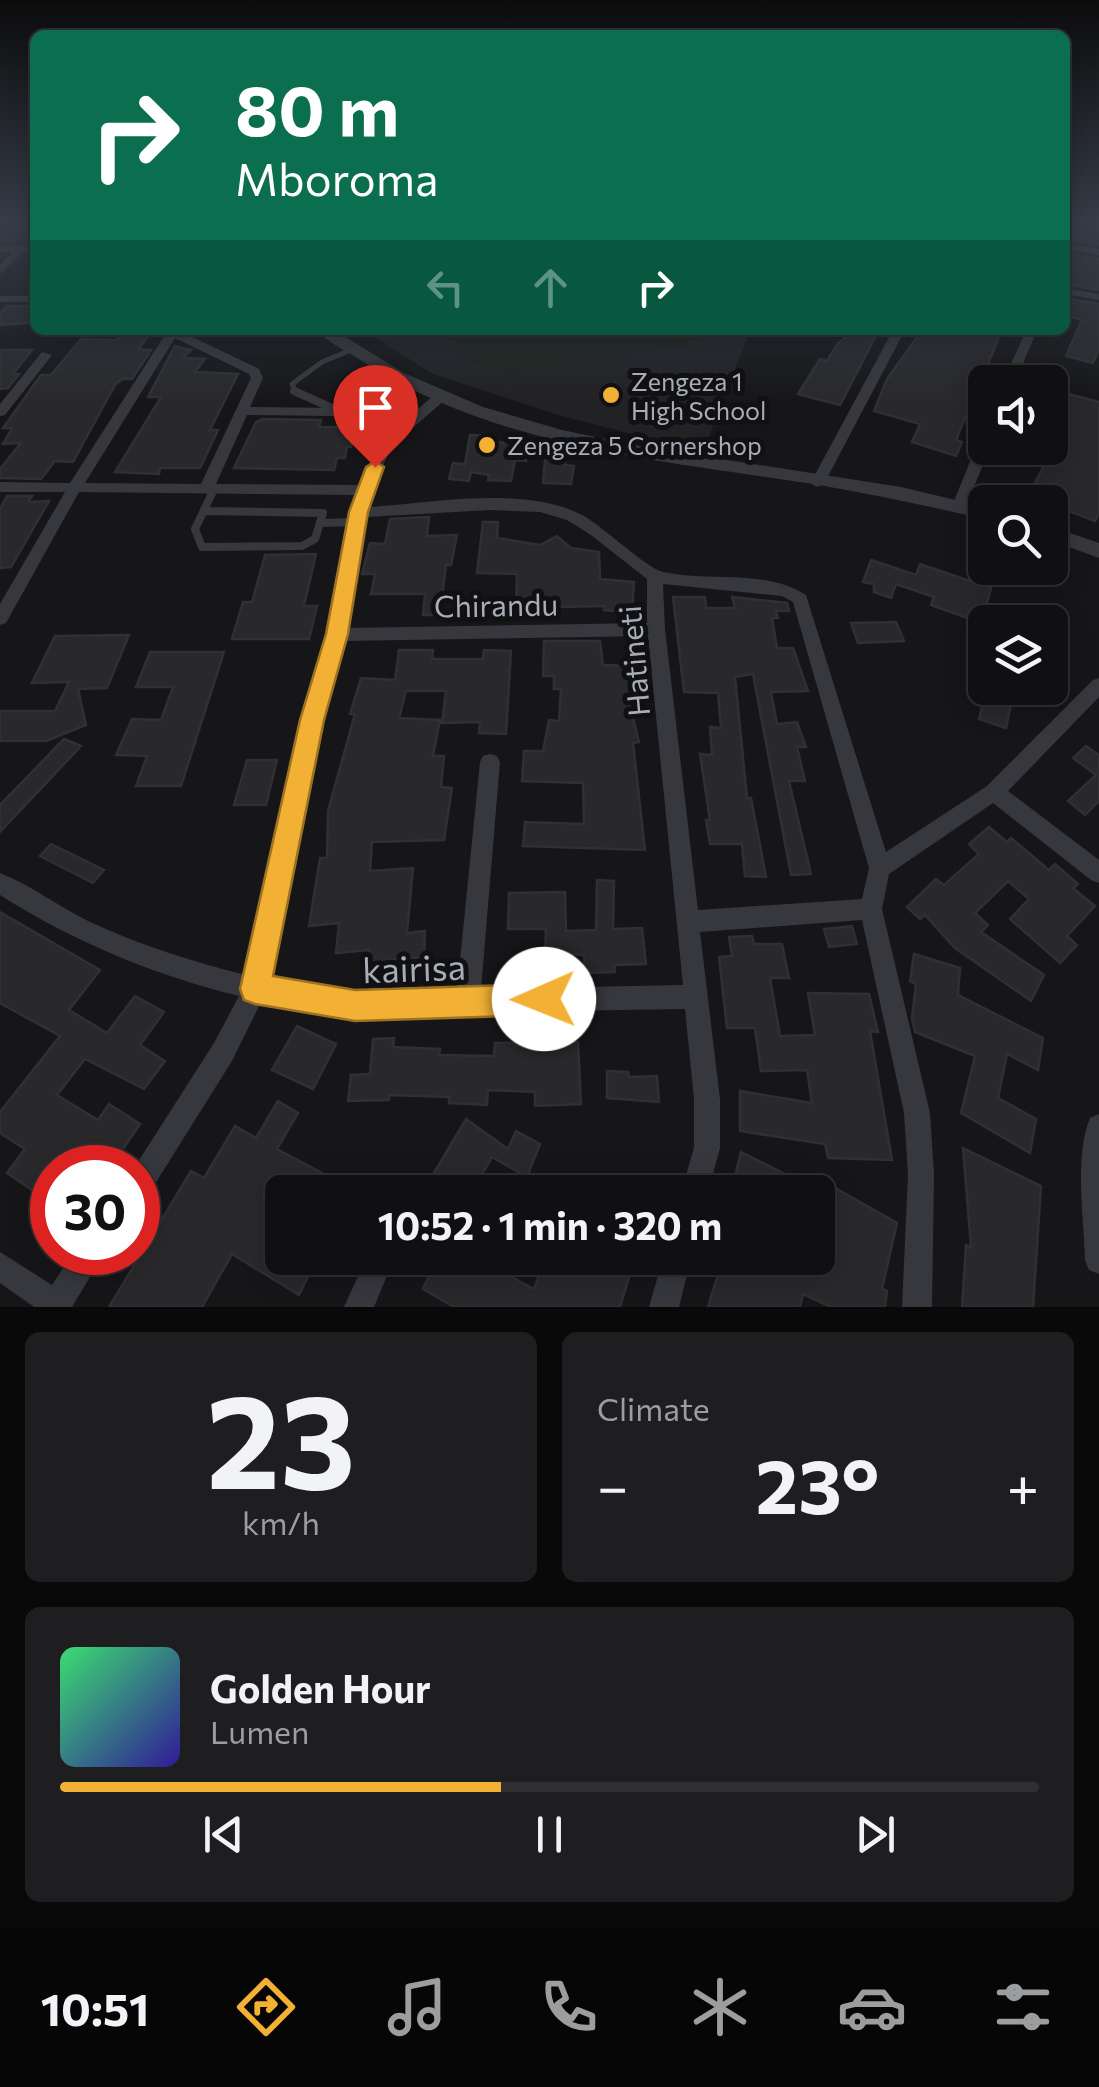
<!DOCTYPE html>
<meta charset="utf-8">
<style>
body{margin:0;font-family:Commissioner,sans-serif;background:#1e1e20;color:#f1f3f6;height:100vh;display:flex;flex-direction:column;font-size:38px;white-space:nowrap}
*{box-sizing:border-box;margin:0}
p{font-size:32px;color:#9c9d9f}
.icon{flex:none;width:55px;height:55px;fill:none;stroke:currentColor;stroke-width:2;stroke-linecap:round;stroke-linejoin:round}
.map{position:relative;height:1307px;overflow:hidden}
.panel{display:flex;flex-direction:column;gap:25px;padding:25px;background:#09090a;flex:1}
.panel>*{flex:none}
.hud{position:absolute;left:30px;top:30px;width:1040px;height:305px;border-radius:15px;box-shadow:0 5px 25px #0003,0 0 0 2px #303032;background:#0b6e4f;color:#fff;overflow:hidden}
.tools{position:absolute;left:968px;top:365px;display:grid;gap:20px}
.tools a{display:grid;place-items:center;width:100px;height:100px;border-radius:15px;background:#101012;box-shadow:0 5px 25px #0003,0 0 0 2px #303032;font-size:50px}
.speed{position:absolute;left:30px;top:1145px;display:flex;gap:20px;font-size:50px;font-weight:700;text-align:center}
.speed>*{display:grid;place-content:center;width:130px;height:130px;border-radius:50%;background:#101012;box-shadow:0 5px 25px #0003,0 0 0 2px #303032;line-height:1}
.speed .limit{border:15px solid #d22;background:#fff;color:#111}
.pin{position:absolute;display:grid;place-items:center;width:85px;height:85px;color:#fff;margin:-102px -42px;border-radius:50% 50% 50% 0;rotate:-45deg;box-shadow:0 0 10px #0007}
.pin .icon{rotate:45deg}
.me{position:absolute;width:110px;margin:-55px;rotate:269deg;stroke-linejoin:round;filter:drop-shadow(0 0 8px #0008)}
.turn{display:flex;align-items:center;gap:35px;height:210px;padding:0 40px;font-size:45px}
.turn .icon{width:130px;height:130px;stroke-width:2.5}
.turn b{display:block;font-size:70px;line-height:85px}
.lanes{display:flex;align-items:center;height:95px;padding:0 40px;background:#0003;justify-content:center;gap:50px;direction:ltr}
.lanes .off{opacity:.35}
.big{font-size:75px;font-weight:700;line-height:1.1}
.panel .tile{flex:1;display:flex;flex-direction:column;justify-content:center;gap:15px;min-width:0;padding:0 35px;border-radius:15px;background:#1e1e20}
.panel .dial{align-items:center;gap:0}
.dial b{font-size:130px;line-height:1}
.song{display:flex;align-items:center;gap:30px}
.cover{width:120px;height:120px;border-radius:15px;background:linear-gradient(135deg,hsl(140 70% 55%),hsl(250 70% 35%))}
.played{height:10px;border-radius:5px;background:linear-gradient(90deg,#f2b134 45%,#303032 45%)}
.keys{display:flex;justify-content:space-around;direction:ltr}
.heat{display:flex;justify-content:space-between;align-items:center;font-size:55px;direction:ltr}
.panel .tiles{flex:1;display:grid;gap:25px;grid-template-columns:1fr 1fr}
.tile:last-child{grid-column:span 2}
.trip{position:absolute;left:265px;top:1175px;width:570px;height:100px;border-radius:15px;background:#101012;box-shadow:0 5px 25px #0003,0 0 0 2px #303032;font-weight:700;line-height:100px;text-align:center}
.menu{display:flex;height:160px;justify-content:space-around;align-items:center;background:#060607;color:#9c9d9f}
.menu .icon{width:70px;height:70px}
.menu .current{color:#f2b134}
.menu b{font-size:45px;color:#f1f3f6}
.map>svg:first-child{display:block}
.built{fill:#222225}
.green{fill:#1c231d}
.building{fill:#29292c;stroke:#303034;stroke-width:2.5}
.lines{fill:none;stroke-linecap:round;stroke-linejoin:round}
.service-far1{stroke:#37383d;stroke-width:5}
.service{stroke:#37383d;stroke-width:8}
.minor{fill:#37383d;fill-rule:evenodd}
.tertiary{fill:#37383d;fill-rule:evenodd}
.route{fill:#f2b134;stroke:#9d7322;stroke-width:2.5}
.poi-dot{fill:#f2b134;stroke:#111113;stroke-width:4}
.labels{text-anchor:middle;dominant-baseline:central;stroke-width:10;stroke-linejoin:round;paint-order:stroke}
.far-poi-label{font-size:25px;fill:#a8adb8;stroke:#111113;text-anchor:start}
.street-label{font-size:30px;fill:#a8adb8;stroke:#111113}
.near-street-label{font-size:35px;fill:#a8adb8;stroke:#111113}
</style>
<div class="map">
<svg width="1099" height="1307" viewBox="0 0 1099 1307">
<rect width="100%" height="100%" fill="#161618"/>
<path class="built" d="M363,330H750L703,452L561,416L433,374Z"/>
<path class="green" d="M446,330H712L691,344L511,374L469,361L455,351Z"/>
<g class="building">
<path d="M0,221H33L13,241H0Z"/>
<path d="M1065,221H1099V245L1065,239Z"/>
<path d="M1065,253L1099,259V290L1065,284Z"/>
<path d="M1065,298L1099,304V349L1093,363L1066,356L1082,320L1065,315Z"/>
<path d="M7,306H35V318L31,323L0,325V314Z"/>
<path d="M124,330H152L139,349L151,350L132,379H122L115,385L73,462L55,461L41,479L0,478V469L21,443L3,444L12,428H3L41,375H51L81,339L117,340Z"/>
<path d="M856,330H879L840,405L798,394L820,359L827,361L838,343Z"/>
<path d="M922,330H1002L956,440L962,442L956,456L912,442L920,424L874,411L887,379Z"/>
<path d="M175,346L191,350L183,358L205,359L195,372L238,374L210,430H218L200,468H160L159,474L115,472L161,397H148Z"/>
<path d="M0,350H32L13,374H19L8,388L0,389Z"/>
<path d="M1069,394L1099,402V513L1095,521L1050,504L1056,491L1035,483L1044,466L993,451V448H1050V406L1066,410Z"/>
<path d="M263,419L321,420L319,427H356L351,447H347L345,458H337L334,470L234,468L256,422Z"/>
<path d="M470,435L492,436V442L529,444L526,461L515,460L511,481L488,480L489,475L471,472L469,481L449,479L453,463L465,464Z"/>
<path d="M546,449L566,450L565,465L574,466L571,484L543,483Z"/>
<path d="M7,496H32L28,502L49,501L11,567L0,568V509Z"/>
<path d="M429,517L427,536L457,535L451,565H446L440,615H423L425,594H371L375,574H362L370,543L385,544L390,519Z"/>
<path d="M483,522H498L497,538L540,545L557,536L571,548L599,552L600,579L634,582L632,612L604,610L605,606L516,608L517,574L477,573Z"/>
<path d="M316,554L304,606H317L309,639H232L243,602H252L265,555Z"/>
<path d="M871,560L916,575L920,564L991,588L984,614L973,610L970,619L931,605L934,597L896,584L891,598L874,592V584L863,582Z"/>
<path d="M673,597H705L706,608H735L732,597L787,603L789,611H776L778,618H772L777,648H793L808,691L771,692L777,724L797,722L806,747H797L805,781H789L811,874L791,875L753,674L735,677L747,798H751L766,877L745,876L742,844H710L706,820H710L700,754L712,755L710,727L721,728L718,693L684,692Z"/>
<path d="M896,622L904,641L858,643L851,623Z"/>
<path d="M129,635L107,688L78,689L86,725L46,741H0V711H55L69,682L32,683L55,636Z"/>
<path d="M544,641H600L603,665L628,666V671H638L639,687H630L629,702L639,742L633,743L645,850L523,846L525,822L584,824L583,783L522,781L524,751H543L549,720L559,721L561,689H554V676H543Z"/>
<path d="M399,650H433L432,659H483L484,650L511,651L506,734L479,733L480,722L442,723L446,691H406L399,718L440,720L433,756H444L441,787L452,788L444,840L372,842L370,871L413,868L407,933L425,931L424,957L369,962V950L336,953L339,923L309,926L320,858H327L328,811L355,714H350L361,678L395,680Z"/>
<path d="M150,652H224L181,786H136L147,756L116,755L132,719L161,720L173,687H136Z"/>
<path d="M986,691L1012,700L1006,728L979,719Z"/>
<path d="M64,739L81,746L0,832V805Z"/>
<path d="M1086,746L1099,755V801L1085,815L1068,801L1096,775L1073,758Z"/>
<path d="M247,760H277L266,805H234Z"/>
<path d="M989,827L1007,842L1011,838L1049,870L1055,864L1078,884L1073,888L1095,906L1067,936L1077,945L1060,963L1010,919L1029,899L1008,881L975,913L988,925L981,932L1044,975L1031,1001L955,948L925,915L920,919L907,907L936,879L944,885L979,854L969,844Z"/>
<path d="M51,844L104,870L93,883L40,856Z"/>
<path d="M597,880L614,881L613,929L642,928L646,964L614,965L615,972L585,973L584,955L545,953L546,929H508L509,893L565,892L566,931L596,930Z"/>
<path d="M0,912L100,970L69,1010L107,1033L135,996L164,1012L140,1045L165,1061L144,1089L85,1059L57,1095L98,1120L109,1104L140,1124L110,1168H52V1174L38,1194L7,1173L25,1149L0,1133V1112L60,1036L0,1003Z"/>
<path d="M852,926L857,944L829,947L824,929Z"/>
<path d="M752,936L754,944H782L789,978H770L780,1036L815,1035L808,993L869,994L878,1032L870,1031L892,1160L828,1158L825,1144L740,1131V1091L812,1103L807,1070L761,1071L755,1028H727L719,957L732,956L729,937Z"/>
<path d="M914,954L960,968L958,995L1043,1038L1038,1070L1007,1054L998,1098L1036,1119L1030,1153L961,1113L975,1056L915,1032L912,1018L916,984L910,981Z"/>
<path d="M297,1026L336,1044L313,1089L272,1070Z"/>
<path d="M394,1038L393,1047L440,1049L439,1055L494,1056L495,1043L578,1042L581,1104L535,1106V1092L488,1090L487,1105L449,1103V1097L389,1095V1100L348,1101L351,1075L370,1074L373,1039Z"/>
<path d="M607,1071L628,1072L629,1077L657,1076L659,1102L607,1098Z"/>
<path d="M278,1101L298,1113L277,1149L358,1192H282V1258H317L299,1295L232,1254L202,1307H109L191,1171L204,1178L235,1126L256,1138Z"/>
<path d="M466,1119L508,1149L516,1131L540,1144L527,1177L492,1157L472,1192H450L431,1178Z"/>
<path d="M963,1148L1041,1186L1033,1307H962L966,1245L971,1247Z"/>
<path d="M741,1152L821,1192H743L732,1187Z"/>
<path d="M837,1189L897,1223L882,1289L887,1291L885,1307H831L803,1294L800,1307H708L723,1258L819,1259Z"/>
<path d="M437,1258H476L534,1289L545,1258H635L620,1307H454L423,1289Z"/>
</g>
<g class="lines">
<path class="service-far1" d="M297,394L292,384L322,362L351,350"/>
<g class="service">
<path d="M294,391L341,412"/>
<path d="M204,511L323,513L315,539L302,546L202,547L195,529L215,487"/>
<path d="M320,523L357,522"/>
</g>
<g class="minor">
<path d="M1065,243L1099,249V255L1065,249Z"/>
<path d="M0,246H35V252H23L0,274V265L12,252H0Z"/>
<path d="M1065,288L1099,294V300L1065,294Z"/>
<rect x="0" y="296" width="35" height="6"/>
<path d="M163,330H178L259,369L263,378L250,407L418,409L436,393H446V399L392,446L372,490L369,507C432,503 524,485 582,515C604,527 646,568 663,572C709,582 766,569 806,595L886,852L987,786L1093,680L1099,678V697L1008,791L1099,860V883L1091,880L993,803L889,874L882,909L930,1113L934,1174L932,1307H902L908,1174L904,1113L862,920L700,932L720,1099V1148L708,1192H681L694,1148V1099L685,1009L495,1012L365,1018L261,1002L232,1061L148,1195L138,1198V1168H134L214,1043L239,996C154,975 74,942 0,895V873C31,885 59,907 90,922C140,945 193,962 246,975L303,721L328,635L357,495L79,492L6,623L0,625V604L65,492H0V482L70,483L166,333ZM175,338L249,374L251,378L201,484L85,483ZM247,415L409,417L381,441L360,485L216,484ZM490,510L540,512L567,520L591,535L647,579V623L347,628L367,517ZM663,584L782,596L793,602L869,868L862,899L698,910L665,629ZM648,636L683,985L481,989L500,762L497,756L490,754L483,756L480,762L457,990L365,994L269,980L321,721L344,641Z"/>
<path d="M893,330H905L825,482L818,487L813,485L811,482Z"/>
<path d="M1025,333L1035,335L1015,382H1003Z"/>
<path d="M42,352L52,355L5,415L0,416V404Z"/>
<path d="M985,438V448H990L966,506L959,511L954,509L952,506L978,442Z"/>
<path d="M1099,1114V1274L1089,1270L1085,1260C1084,1218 1074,1157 1090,1118Z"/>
<path d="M0,1252L52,1285L74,1252H105L72,1307H34L0,1283Z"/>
<path d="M377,1258L385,1261L389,1271L374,1307H344L365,1261Z"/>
<path d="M663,1258H691L679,1307H649Z"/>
</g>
<g class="tertiary">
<path d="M316,330H334L404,373L483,407L562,430L644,447L901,487L985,507V519C928,506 871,494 813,484C663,461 498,447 367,364C350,353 330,344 316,330Z"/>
<path d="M1050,526L1099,543V558L1050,540Z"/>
</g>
</g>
<linearGradient id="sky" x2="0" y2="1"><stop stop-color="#0c0c0d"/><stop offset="0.55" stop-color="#363c48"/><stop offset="1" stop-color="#363c48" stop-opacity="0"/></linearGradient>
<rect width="1099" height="404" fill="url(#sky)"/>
<path class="route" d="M375,461L384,467L368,512L348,634L324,720L273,976L355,990L544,984L554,988L559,999L554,1010L544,1015L355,1021L255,1004L244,1000L240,989L300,720L326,634L349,512L366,467Z"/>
<g class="poi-dot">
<circle cx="611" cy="395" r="10"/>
<circle cx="487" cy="445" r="10"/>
</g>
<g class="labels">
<g class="far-poi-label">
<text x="631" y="381">Zengeza 1<tspan x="631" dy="29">High School</tspan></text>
<text x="507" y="445">Zengeza 5 Cornershop</text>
</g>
<g class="street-label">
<text transform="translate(496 604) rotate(-1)">Chirandu</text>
<text transform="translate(633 661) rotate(-95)">Hatineti</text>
</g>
<g class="near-street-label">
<text transform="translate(414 967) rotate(-2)">kairisa</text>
</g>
</g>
</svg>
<div class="tools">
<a><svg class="icon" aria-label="sound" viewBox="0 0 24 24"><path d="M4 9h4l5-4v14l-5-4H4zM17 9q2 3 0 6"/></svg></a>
<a><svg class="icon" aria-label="search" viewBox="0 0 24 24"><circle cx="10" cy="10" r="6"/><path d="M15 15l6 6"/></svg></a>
<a><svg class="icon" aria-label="layers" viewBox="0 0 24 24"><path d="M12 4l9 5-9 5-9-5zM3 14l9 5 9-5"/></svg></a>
</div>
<div class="speed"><div class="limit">30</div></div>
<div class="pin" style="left:375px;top:467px;background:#d93025"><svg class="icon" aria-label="arrive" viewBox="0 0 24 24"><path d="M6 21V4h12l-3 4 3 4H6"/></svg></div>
<svg class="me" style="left:544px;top:999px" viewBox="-20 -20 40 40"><circle r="19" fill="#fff"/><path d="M0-13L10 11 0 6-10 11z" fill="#f2b134"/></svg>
<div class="trip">10:52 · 1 min · 320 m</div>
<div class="hud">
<div class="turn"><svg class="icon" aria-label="right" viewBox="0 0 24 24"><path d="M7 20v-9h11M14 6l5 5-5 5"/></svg><div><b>80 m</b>Mboroma</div></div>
<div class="lanes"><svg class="icon off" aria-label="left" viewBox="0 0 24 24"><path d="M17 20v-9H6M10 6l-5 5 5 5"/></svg><svg class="icon off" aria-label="ahead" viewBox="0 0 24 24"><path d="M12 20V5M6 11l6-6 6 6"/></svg><svg class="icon" aria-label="right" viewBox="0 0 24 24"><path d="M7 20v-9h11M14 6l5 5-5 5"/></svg></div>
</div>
</div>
<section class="panel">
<div class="tiles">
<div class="tile dial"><b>23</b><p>km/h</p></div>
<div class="tile"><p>Climate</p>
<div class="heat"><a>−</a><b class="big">23°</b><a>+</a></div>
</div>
<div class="tile">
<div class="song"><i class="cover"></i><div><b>Golden Hour</b><p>Lumen</p></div></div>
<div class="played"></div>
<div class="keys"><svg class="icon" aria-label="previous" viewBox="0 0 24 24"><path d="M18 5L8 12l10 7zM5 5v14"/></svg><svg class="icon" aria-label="pause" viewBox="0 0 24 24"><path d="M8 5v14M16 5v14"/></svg><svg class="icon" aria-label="next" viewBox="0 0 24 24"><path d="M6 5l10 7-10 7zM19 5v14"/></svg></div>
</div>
</div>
</section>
<nav class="menu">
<b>10:51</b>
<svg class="icon current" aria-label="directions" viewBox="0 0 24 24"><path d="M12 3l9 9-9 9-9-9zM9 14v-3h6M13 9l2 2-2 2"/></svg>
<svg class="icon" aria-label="music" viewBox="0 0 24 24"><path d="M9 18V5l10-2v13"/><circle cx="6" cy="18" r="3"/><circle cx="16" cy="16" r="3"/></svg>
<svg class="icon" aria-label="phone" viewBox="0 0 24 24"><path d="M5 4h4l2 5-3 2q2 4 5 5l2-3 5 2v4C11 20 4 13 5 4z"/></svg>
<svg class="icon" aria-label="climate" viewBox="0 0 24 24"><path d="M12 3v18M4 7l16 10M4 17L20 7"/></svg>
<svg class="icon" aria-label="car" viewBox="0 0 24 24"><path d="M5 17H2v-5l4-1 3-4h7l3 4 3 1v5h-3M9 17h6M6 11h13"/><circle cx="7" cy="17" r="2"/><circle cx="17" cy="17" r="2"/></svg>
<svg class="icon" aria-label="filters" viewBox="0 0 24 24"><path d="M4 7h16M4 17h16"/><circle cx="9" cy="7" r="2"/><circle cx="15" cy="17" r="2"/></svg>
</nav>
